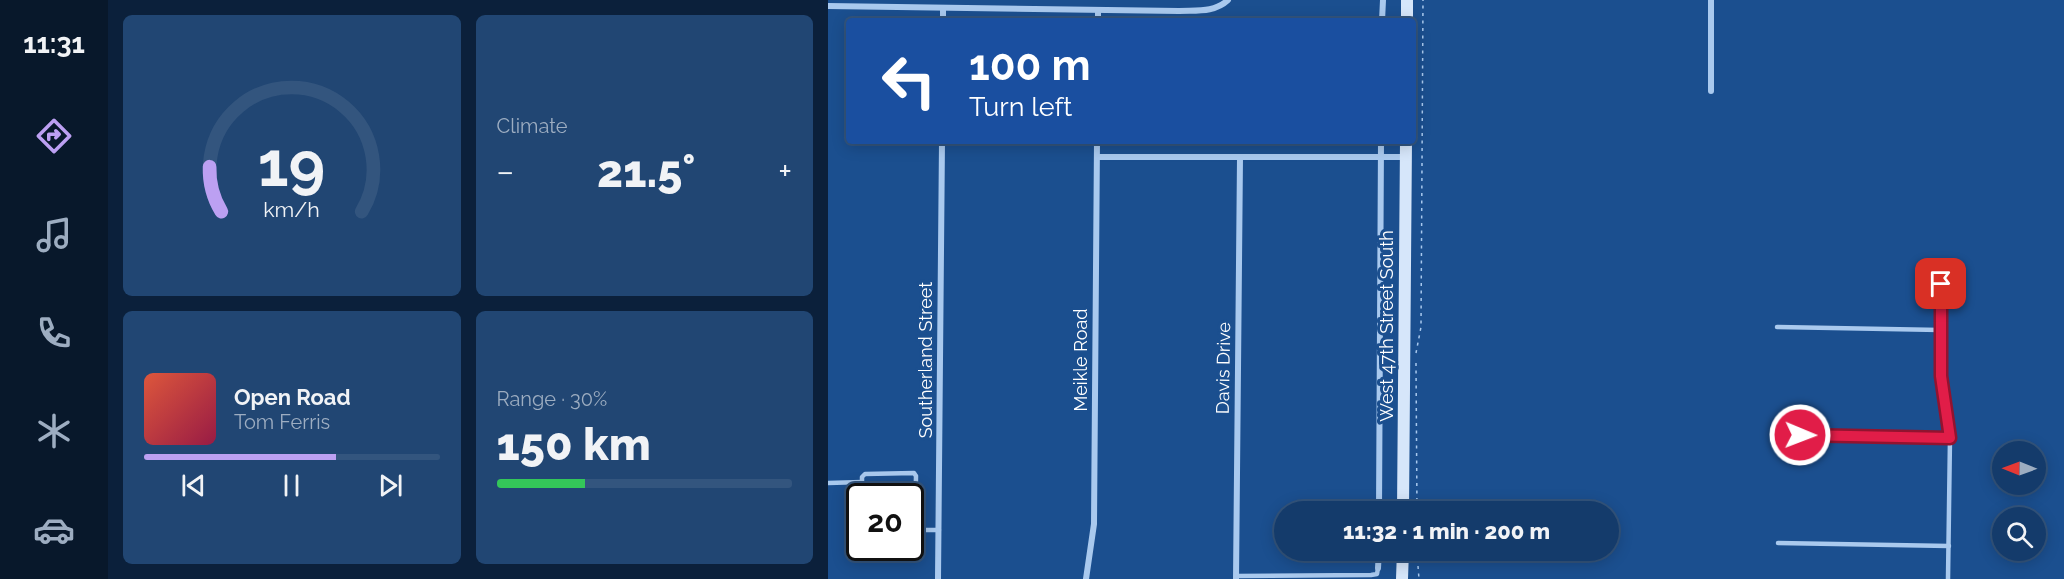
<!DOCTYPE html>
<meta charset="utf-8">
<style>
body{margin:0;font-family:Raleway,sans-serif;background:#214673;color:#f1f3f6;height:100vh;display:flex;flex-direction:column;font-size:22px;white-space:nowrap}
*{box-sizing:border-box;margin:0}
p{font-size:20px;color:#9dadc1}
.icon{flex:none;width:33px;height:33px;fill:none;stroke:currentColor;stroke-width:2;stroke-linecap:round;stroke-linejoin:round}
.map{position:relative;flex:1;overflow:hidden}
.sheet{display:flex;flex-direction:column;gap:15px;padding:15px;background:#0b203b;width:720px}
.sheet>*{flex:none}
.top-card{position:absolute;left:18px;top:18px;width:570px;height:126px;border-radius:6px;box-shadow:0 3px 15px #0003,0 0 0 2px #33557e;background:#1a4fa0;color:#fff;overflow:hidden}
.needle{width:39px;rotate:271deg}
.tools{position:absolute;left:1164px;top:441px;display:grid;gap:12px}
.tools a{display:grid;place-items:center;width:54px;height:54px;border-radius:50%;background:#143b6b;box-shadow:0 3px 15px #0003,0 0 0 2px #33557e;font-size:30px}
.speed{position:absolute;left:18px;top:483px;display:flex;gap:12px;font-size:30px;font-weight:700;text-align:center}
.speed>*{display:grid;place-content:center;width:78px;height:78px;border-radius:50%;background:#143b6b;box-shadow:0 3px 15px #0003,0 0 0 2px #33557e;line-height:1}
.speed .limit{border:3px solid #111;border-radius:9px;background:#fff;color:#111}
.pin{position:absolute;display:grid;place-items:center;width:51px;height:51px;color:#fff;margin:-26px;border-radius:12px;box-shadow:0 3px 9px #0006}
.me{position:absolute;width:66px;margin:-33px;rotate:91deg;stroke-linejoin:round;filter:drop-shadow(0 0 4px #0008)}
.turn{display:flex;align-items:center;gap:21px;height:126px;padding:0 24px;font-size:27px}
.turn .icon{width:78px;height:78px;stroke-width:2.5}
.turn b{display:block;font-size:42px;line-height:51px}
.big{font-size:45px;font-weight:800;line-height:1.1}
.sheet .card{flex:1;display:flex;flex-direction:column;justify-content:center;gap:9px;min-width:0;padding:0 21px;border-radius:9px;background:#214673}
.sheet .dial{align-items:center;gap:0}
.dial svg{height:156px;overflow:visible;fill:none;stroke:#33557e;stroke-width:7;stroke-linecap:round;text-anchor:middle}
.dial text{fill:#f1f3f6;stroke:none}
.song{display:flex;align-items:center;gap:18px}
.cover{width:72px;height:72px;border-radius:9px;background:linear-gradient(135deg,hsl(10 70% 55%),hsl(340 70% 35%))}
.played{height:6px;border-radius:3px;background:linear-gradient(90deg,#bca0f2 65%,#33557e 65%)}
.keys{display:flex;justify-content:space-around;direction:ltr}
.heat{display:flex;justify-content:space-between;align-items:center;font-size:33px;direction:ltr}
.charge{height:9px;border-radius:4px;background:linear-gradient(90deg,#34c759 30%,#33557e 0)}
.sheet .tiles{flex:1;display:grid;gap:15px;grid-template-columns:repeat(2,1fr)}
.trip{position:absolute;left:446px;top:501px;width:345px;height:60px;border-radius:30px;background:#143b6b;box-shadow:0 3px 15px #0003,0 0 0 2px #33557e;font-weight:800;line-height:60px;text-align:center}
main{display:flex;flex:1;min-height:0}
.tab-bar{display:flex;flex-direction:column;width:108px;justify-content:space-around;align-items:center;background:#08182b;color:#9dadc1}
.tab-bar .icon{width:42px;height:42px}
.tab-bar .active{color:#bca0f2}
.tab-bar b{font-size:27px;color:#f1f3f6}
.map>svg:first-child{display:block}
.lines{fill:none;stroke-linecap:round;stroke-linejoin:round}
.path{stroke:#a9c9ee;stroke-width:1.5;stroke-dasharray:3 4.5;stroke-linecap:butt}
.lane{stroke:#a9c9ee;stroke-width:4.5}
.street{stroke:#a9c9ee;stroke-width:6}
.secondary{stroke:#d6e6fa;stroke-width:12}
.route-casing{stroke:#92132f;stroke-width:15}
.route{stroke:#e11d48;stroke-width:10}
.labels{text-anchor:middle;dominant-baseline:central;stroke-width:6;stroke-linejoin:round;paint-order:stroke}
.street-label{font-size:18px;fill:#fff;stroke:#1b4f8f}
</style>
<main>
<nav class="tab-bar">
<b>11:31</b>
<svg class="icon active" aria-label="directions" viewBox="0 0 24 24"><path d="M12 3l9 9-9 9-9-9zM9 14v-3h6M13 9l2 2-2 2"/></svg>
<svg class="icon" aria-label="music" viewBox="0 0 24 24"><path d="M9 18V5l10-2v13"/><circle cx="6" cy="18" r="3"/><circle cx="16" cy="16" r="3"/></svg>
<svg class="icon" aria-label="phone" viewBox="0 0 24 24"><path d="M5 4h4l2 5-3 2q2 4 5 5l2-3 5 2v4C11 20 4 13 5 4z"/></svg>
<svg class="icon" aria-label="climate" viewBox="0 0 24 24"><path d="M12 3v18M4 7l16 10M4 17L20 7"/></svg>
<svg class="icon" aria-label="car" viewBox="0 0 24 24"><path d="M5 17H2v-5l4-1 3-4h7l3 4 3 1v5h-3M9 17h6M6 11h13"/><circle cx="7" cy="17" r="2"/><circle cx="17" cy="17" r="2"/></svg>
</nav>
<section class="sheet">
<div class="tiles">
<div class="card dial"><svg viewBox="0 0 100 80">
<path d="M14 69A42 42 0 1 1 86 69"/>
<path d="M14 69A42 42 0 0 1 8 46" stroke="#bca0f2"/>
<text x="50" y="56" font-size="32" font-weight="700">19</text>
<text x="50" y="72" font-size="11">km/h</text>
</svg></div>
<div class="card"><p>Climate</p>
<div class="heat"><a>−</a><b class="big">21.5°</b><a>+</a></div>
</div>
<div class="card">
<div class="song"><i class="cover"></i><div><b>Open Road</b><p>Tom Ferris</p></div></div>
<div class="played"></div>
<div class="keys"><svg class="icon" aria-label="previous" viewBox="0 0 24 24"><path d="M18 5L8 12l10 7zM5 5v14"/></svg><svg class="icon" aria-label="pause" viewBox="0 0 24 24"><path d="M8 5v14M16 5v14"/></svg><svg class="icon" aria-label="next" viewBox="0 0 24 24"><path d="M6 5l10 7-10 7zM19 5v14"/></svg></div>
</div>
<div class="card"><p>Range · 30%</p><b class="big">150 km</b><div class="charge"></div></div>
</div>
</section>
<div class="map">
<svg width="1236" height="579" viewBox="0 0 1236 579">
<rect width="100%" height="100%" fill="#1b4f8f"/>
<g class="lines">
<g class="path">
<path d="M588,353L593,327L595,0"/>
<path d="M588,363L589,512"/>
<path d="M590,566L591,579"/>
</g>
<g class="lane">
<path d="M1113,284V376L1122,438L1120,579"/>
<path d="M949,327L1112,330"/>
<path d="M951,434L1122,438"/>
<path d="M0,483L34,482"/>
<path d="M34,496V477L37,474L86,473L88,476L87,530"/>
<path d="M82,530H111"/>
<path d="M950,543L1121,546"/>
<path d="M577,560H605V550"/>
<path d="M408,576L543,575L549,574L550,568"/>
</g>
<g class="street">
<path d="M883,0V91"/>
<path d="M0,6L351,11C368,10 386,13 400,0"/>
<path d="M115,21V8"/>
<path d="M270,21V10"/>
<path d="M554,21L555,0"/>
<path d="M269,157H577"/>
<path d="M551,512L553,141"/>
<path d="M550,568L551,550"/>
<path d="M110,579L114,141"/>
<path d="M258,579L266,524L269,141"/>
<path d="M408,579L412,158"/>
</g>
<g class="secondary">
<path d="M579,21V0"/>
<path d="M575,512L578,141"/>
<path d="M574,579L575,550"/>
</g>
</g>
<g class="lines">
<defs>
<path id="route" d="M972,435L1122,438L1113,376V284"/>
</defs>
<use href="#route" class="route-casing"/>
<use href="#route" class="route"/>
</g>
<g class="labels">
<g class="street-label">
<text transform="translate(558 326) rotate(-90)">West 47th Street South</text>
<text transform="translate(97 360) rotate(-90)">Southerland Street</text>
<text transform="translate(252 360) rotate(-90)">Meikle Road</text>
<text transform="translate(395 368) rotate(-89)">Davis Drive</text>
</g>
</g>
</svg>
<div class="tools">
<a><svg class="needle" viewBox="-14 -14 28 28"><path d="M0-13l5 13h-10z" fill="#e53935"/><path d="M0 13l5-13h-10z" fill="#9dadc1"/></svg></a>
<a><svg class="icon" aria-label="search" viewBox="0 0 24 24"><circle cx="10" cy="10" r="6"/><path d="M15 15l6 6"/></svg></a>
</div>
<div class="speed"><div class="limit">20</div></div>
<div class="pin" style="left:1113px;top:284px;background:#d93025"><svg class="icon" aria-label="arrive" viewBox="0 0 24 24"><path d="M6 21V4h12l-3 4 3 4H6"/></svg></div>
<svg class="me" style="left:972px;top:435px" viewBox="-20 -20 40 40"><circle r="17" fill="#e11d48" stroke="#fff" stroke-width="3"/><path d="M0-11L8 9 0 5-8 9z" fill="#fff"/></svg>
<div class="trip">11:32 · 1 min · 200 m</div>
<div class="top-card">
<div class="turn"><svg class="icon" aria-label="left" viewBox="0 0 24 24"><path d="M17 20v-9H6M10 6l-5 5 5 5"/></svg><div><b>100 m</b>Turn left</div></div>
</div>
</div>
</main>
